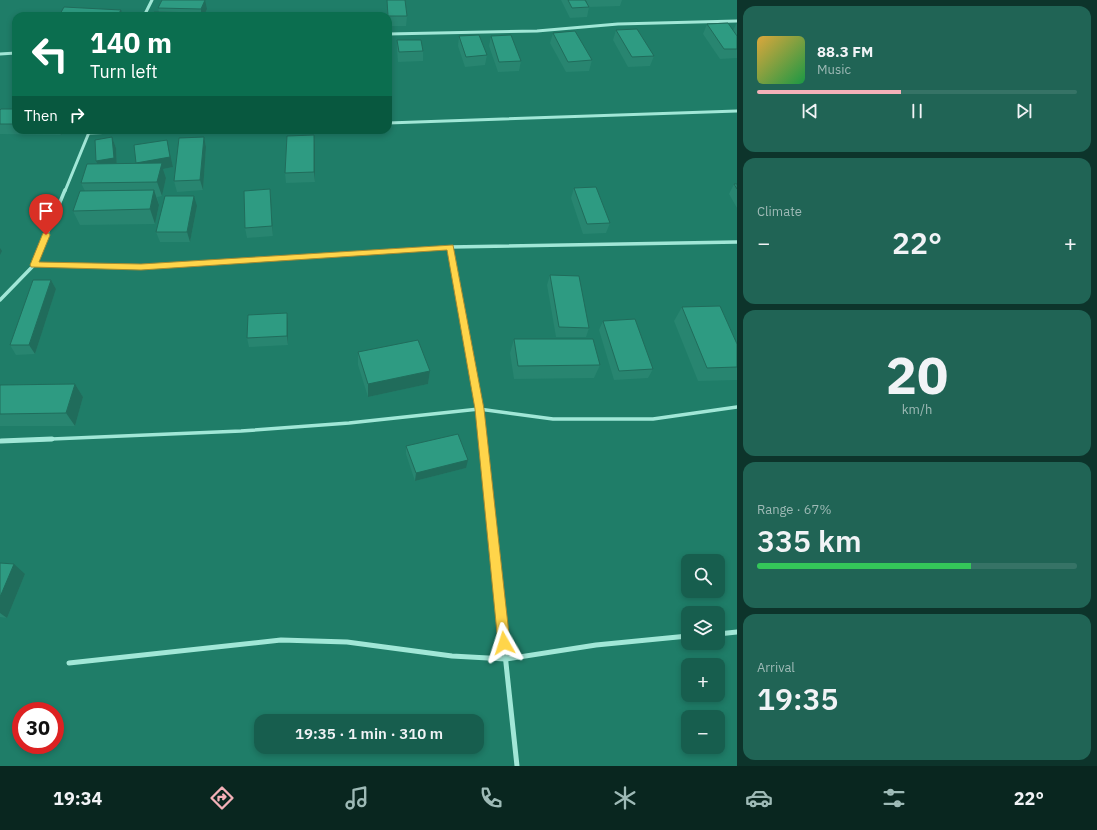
<!DOCTYPE html>
<meta charset="utf-8">
<style>
body{margin:0;font-family:"IBM Plex Sans",sans-serif;background:#206455;color:#f1f3f6;height:100vh;display:flex;flex-direction:column;font-size:15px;white-space:nowrap}
*{box-sizing:border-box;margin:0}
p{font-size:13px;color:#9ebab6}
.icon{flex:none;width:22px;height:22px;fill:none;stroke:currentColor;stroke-width:2;stroke-linecap:round;stroke-linejoin:round}
.map{position:relative;flex:1;overflow:hidden}
.side{display:flex;flex-direction:column;gap:6px;padding:6px;background:#0d342b;width:360px}
.side>*{flex:none}
.guide{position:absolute;left:12px;top:12px;width:380px;height:122px;border-radius:12px;box-shadow:0 2px 6px #0003;background:#0b6e4f;color:#fff;overflow:hidden}
.buttons{position:absolute;left:681px;top:554px;display:grid;gap:8px}
.buttons a{display:grid;place-items:center;width:44px;height:44px;border-radius:8px;background:#175e4e;box-shadow:0 2px 6px #0003;font-size:20px}
.speed{position:absolute;left:12px;top:702px;display:flex;gap:8px;font-size:20px;font-weight:700;text-align:center}
.speed>*{display:grid;place-content:center;width:52px;height:52px;border-radius:50%;background:#175e4e;box-shadow:0 2px 6px #0003;line-height:1}
.speed .limit{border:6px solid #d22;background:#fff;color:#111}
.pin{position:absolute;display:grid;place-items:center;width:34px;height:34px;color:#fff;margin:-41px -17px;border-radius:50% 50% 50% 0;rotate:-45deg;box-shadow:0 0 4px #0007}
.pin .icon{rotate:45deg}
.me{position:absolute;width:44px;margin:-22px;rotate:354deg;stroke-linejoin:round;filter:drop-shadow(0 0 3px #0008)}
.turn{display:flex;align-items:center;gap:14px;height:84px;padding:0 12px;font-size:18px}
.turn .icon{width:52px;height:52px;stroke-width:2.5}
.turn b{display:block;font-size:28px;line-height:34px}
.then{display:flex;align-items:center;height:38px;padding:0 12px;background:#0003;gap:8px;font-size:15px}
.big{font-size:30px;font-weight:600;line-height:1.1}
.side .tile{flex:1;display:flex;flex-direction:column;justify-content:center;gap:6px;min-width:0;padding:0 14px;border-radius:12px;background:#206455}
.side .dial{align-items:center;gap:0}
.dial b{font-size:52px;line-height:1}
.song{display:flex;align-items:center;gap:12px}
.cover{width:48px;height:48px;border-radius:6px;background:linear-gradient(135deg,hsl(40 70% 55%),hsl(140 70% 35%))}
.played{height:4px;border-radius:2px;background:linear-gradient(90deg,#f3b1b8 45%,#367366 45%)}
.keys{display:flex;justify-content:space-around;direction:ltr}
.heat{display:flex;justify-content:space-between;align-items:center;font-size:22px;direction:ltr}
.charge{height:6px;border-radius:3px;background:linear-gradient(90deg,#34c759 67%,#367366 0)}
.trip{position:absolute;left:254px;top:714px;width:230px;height:40px;border-radius:12px;background:#175e4e;box-shadow:0 2px 6px #0003;font-weight:600;line-height:40px;text-align:center}
.tab-bar{display:flex;height:64px;justify-content:space-around;align-items:center;background:#09261f;color:#9ebab6}
.tab-bar .icon{width:28px;height:28px}
.tab-bar .on{color:#f3b1b8}
.tab-bar b{font-size:18px;color:#f1f3f6}
main{display:flex;flex:1;min-height:0}
.map>svg:first-child{display:block}
.lines{fill:none;stroke-linecap:round;stroke-linejoin:round}
.street-far2{stroke:#a1e7d7;stroke-width:3}
.street-far1{stroke:#a1e7d7;stroke-width:3.5}
.street{stroke:#a1e7d7;stroke-width:5}
.wall{fill:#288570}
.shaded-wall{fill:#206c5b}
.building{fill:#2e9b82;stroke:#206c5b}
.route{fill:#ffd54a;stroke:#a68a30}
</style>
<main>
<div class="map">
<svg width="737" height="766" viewBox="0 0 737 766">
<rect width="100%" height="100%" fill="#1f7d68"/>
<g class="lines">
<g class="street-far2">
<path d="M144,16L152,0"/>
<path d="M388,34L537,31L618,24L737,21"/>
<path d="M0,54L16,53"/>
<path d="M388,123L737,111"/>
<path d="M89,133L172,130"/>
<path d="M65,191L90,130"/>
</g>
<g class="street-far1">
<path d="M450,247L479,409L482,440"/>
<path d="M34,265L141,267L450,247L737,242"/>
<path d="M0,300L34,265L65,190"/>
<path d="M28,440L241,431L349,423L479,409L553,419H653L737,407"/>
</g>
<g class="street">
<path d="M482,439L517,766"/>
<path d="M1,441L52,439"/>
<path d="M718,634L737,632"/>
<path d="M69,663L281,640L347,642L452,656L506,659L596,645L688,636"/>
</g>
</g>
<g class="wall">
<path d="M387,0H405L407,16L406,26H388V16H387Z"/>
<path d="M561,0H585L588,5L586,0H622L620,6L589,7L587,17L570,18Z"/>
<path d="M158,8L207,9L204,16L159,12Z"/>
<path d="M707,24L733,31L736,24H737V58L720,59L703,34Z"/>
<path d="M616,30L654,56L650,66L628,67L613,40Z"/>
<path d="M553,33L592,60L589,71L566,72L550,43Z"/>
<path d="M459,36L487,55L485,65L465,67L458,46Z"/>
<path d="M491,36L521,61L519,71L498,72L489,46Z"/>
<path d="M397,40L423,51V61L398,62L397,50Z"/>
<path d="M388,42L391,71V81H388Z"/>
<path d="M16,109V130H64L61,135L0,134V110Z"/>
<path d="M314,135L315,145V182L286,183L285,173Z"/>
<path d="M112,137L116,148L117,164L136,163L167,140L173,167L163,169L166,178L162,196L157,197L159,205L155,224L80,225L73,211L85,191L81,183L97,164L96,161Z"/>
<path d="M204,137L206,147L203,190L177,192L174,181Z"/>
<path d="M734,184H737V208L729,194Z"/>
<path d="M574,188L610,223L606,233L583,234L571,198Z"/>
<path d="M270,189L271,199L273,236L247,238L245,228Z"/>
<path d="M197,206L190,242H160L156,232Z"/>
<path d="M550,275L589,328L586,337H556L547,285Z"/>
<path d="M51,280L56,289L35,354L16,355L10,345Z"/>
<path d="M682,307L737,344V380L698,381L674,321Z"/>
<path d="M287,313L288,322V345L249,347L247,338Z"/>
<path d="M603,321L653,369L648,378L614,380L599,330Z"/>
<path d="M514,339L600,365L594,378L514,379L510,353Z"/>
<path d="M358,352L430,371L428,384L368,397L358,365Z"/>
<path d="M75,384L83,397L75,426H0V385Z"/>
<path d="M406,446L466,468L415,481L406,454Z"/>
<path d="M0,563L25,574L7,618L0,617Z"/>
</g>
<g class="shaded-wall">
<path d="M205,0L207,9L204,16H201V9Z"/>
<path d="M121,10L123,16H117Z"/>
<path d="M59,130H64L61,135Z"/>
<path d="M314,135L315,145V182L314,172Z"/>
<path d="M112,137L116,148L117,168L100,171L96,161Z"/>
<path d="M204,137L206,147L203,190L200,180Z"/>
<path d="M167,140L173,167L163,169L166,178L162,196L157,182L136,163Z"/>
<path d="M270,189L271,199L273,236L272,226Z"/>
<path d="M154,190L159,205L155,224L150,209Z"/>
<path d="M194,196L197,206L190,242L187,232Z"/>
<path d="M0,248L2,251L0,255Z"/>
<path d="M51,280L56,289L35,354L29,345Z"/>
<path d="M287,313L288,322V345L287,336Z"/>
<path d="M430,371L428,384L368,397V384Z"/>
<path d="M75,384L83,397L75,426L66,413Z"/>
<path d="M468,460L466,468L415,481L416,473Z"/>
<path d="M14,564L25,574L7,618L0,613V597Z"/>
</g>
<g class="building">
<path d="M162,0H205L201,9L158,8Z"/>
<path d="M387,0H405L407,16H388Z"/>
<path d="M568,0H585L589,7L572,8Z"/>
<path d="M64,7L121,10L117,16H59Z"/>
<path d="M154,12L202,13L201,16H152Z"/>
<path d="M728,23L737,36V49H724L707,24Z"/>
<path d="M637,29L654,56L632,57L616,30Z"/>
<path d="M575,31L592,60L568,62L553,33Z"/>
<path d="M479,35L487,55L466,57L459,36Z"/>
<path d="M511,35L521,61L499,62L491,36Z"/>
<path d="M397,40H421L423,51L399,52Z"/>
<path d="M388,42H389L391,71H388Z"/>
<path d="M1,109H16V124H0V110Z"/>
<path d="M314,135V172L285,173L287,136Z"/>
<path d="M112,137L114,158L96,161L95,140Z"/>
<path d="M204,137L200,180L174,181L179,138Z"/>
<path d="M167,140L170,157L136,163L134,145Z"/>
<path d="M162,163L157,182L81,183L87,164Z"/>
<path d="M734,184H737V189Z"/>
<path d="M596,187L610,223L587,224L574,188Z"/>
<path d="M270,189L272,226L245,228L244,191Z"/>
<path d="M154,190L150,209L73,211L80,191Z"/>
<path d="M165,196H194L187,232H156Z"/>
<path d="M550,275L579,276L589,328L559,327Z"/>
<path d="M33,280H51L29,345H10Z"/>
<path d="M720,306L737,344V367L707,368L682,307Z"/>
<path d="M287,313V336L247,338L248,315Z"/>
<path d="M635,319L653,369L619,371L603,321Z"/>
<path d="M514,339H593L600,365L518,366Z"/>
<path d="M418,340L430,371L368,384L358,352Z"/>
<path d="M75,384L66,413L0,414V385Z"/>
<path d="M458,434L468,460L416,473L406,446Z"/>
<path d="M0,563L14,564L0,597Z"/>
</g>
<path class="route" d="M43,233H49L50,235L39,262L141,264L453,245L484,409L510,643L508,647L504,649L500,647L498,643L475,409L447,250L141,270L31,267L30,265Z"/>
</svg>
<div class="buttons">
<a><svg class="icon" aria-label="search" viewBox="0 0 24 24"><circle cx="10" cy="10" r="6"/><path d="M15 15l6 6"/></svg></a>
<a><svg class="icon" aria-label="layers" viewBox="0 0 24 24"><path d="M12 4l9 5-9 5-9-5zM3 14l9 5 9-5"/></svg></a>
<a>+</a>
<a>−</a>
</div>
<div class="speed"><div class="limit">30</div></div>
<div class="pin" style="left:46px;top:235px;background:#d93025"><svg class="icon" aria-label="arrive" viewBox="0 0 24 24"><path d="M6 21V4h12l-3 4 3 4H6"/></svg></div>
<svg class="me" style="left:504px;top:643px" viewBox="-20 -20 40 40"><path d="M0-17L14 15 0 8-14 15z" fill="#ffd54a" stroke="#fff" stroke-width="4"/></svg>
<div class="trip">19:35 · 1 min · 310 m</div>
<div class="guide">
<div class="turn"><svg class="icon" aria-label="left" viewBox="0 0 24 24"><path d="M17 20v-9H6M10 6l-5 5 5 5"/></svg><div><b>140 m</b>Turn left</div></div>
<div class="then">Then<svg class="icon" aria-label="right" viewBox="0 0 24 24"><path d="M7 20v-9h11M14 6l5 5-5 5"/></svg></div>
</div>
</div>
<section class="side">
<div class="tile">
<div class="song"><i class="cover"></i><div><b>88.3 FM</b><p>Music</p></div></div>
<div class="played"></div>
<div class="keys"><svg class="icon" aria-label="previous" viewBox="0 0 24 24"><path d="M18 5L8 12l10 7zM5 5v14"/></svg><svg class="icon" aria-label="pause" viewBox="0 0 24 24"><path d="M8 5v14M16 5v14"/></svg><svg class="icon" aria-label="next" viewBox="0 0 24 24"><path d="M6 5l10 7-10 7zM19 5v14"/></svg></div>
</div>
<div class="tile"><p>Climate</p>
<div class="heat"><a>−</a><b class="big">22°</b><a>+</a></div>
</div>
<div class="tile dial"><b>20</b><p>km/h</p></div>
<div class="tile"><p>Range · 67%</p><b class="big">335 km</b><div class="charge"></div></div>
<div class="tile"><p>Arrival</p><b class="big">19:35</b></div>
</section>
</main>
<nav class="tab-bar">
<b>19:34</b>
<svg class="icon on" aria-label="directions" viewBox="0 0 24 24"><path d="M12 3l9 9-9 9-9-9zM9 14v-3h6M13 9l2 2-2 2"/></svg>
<svg class="icon" aria-label="music" viewBox="0 0 24 24"><path d="M9 18V5l10-2v13"/><circle cx="6" cy="18" r="3"/><circle cx="16" cy="16" r="3"/></svg>
<svg class="icon" aria-label="phone" viewBox="0 0 24 24"><path d="M5 4h4l2 5-3 2q2 4 5 5l2-3 5 2v4C11 20 4 13 5 4z"/></svg>
<svg class="icon" aria-label="climate" viewBox="0 0 24 24"><path d="M12 3v18M4 7l16 10M4 17L20 7"/></svg>
<svg class="icon" aria-label="car" viewBox="0 0 24 24"><path d="M5 17H2v-5l4-1 3-4h7l3 4 3 1v5h-3M9 17h6M6 11h13"/><circle cx="7" cy="17" r="2"/><circle cx="17" cy="17" r="2"/></svg>
<svg class="icon" aria-label="filters" viewBox="0 0 24 24"><path d="M4 7h16M4 17h16"/><circle cx="9" cy="7" r="2"/><circle cx="15" cy="17" r="2"/></svg>
<b>22°</b>
</nav>
